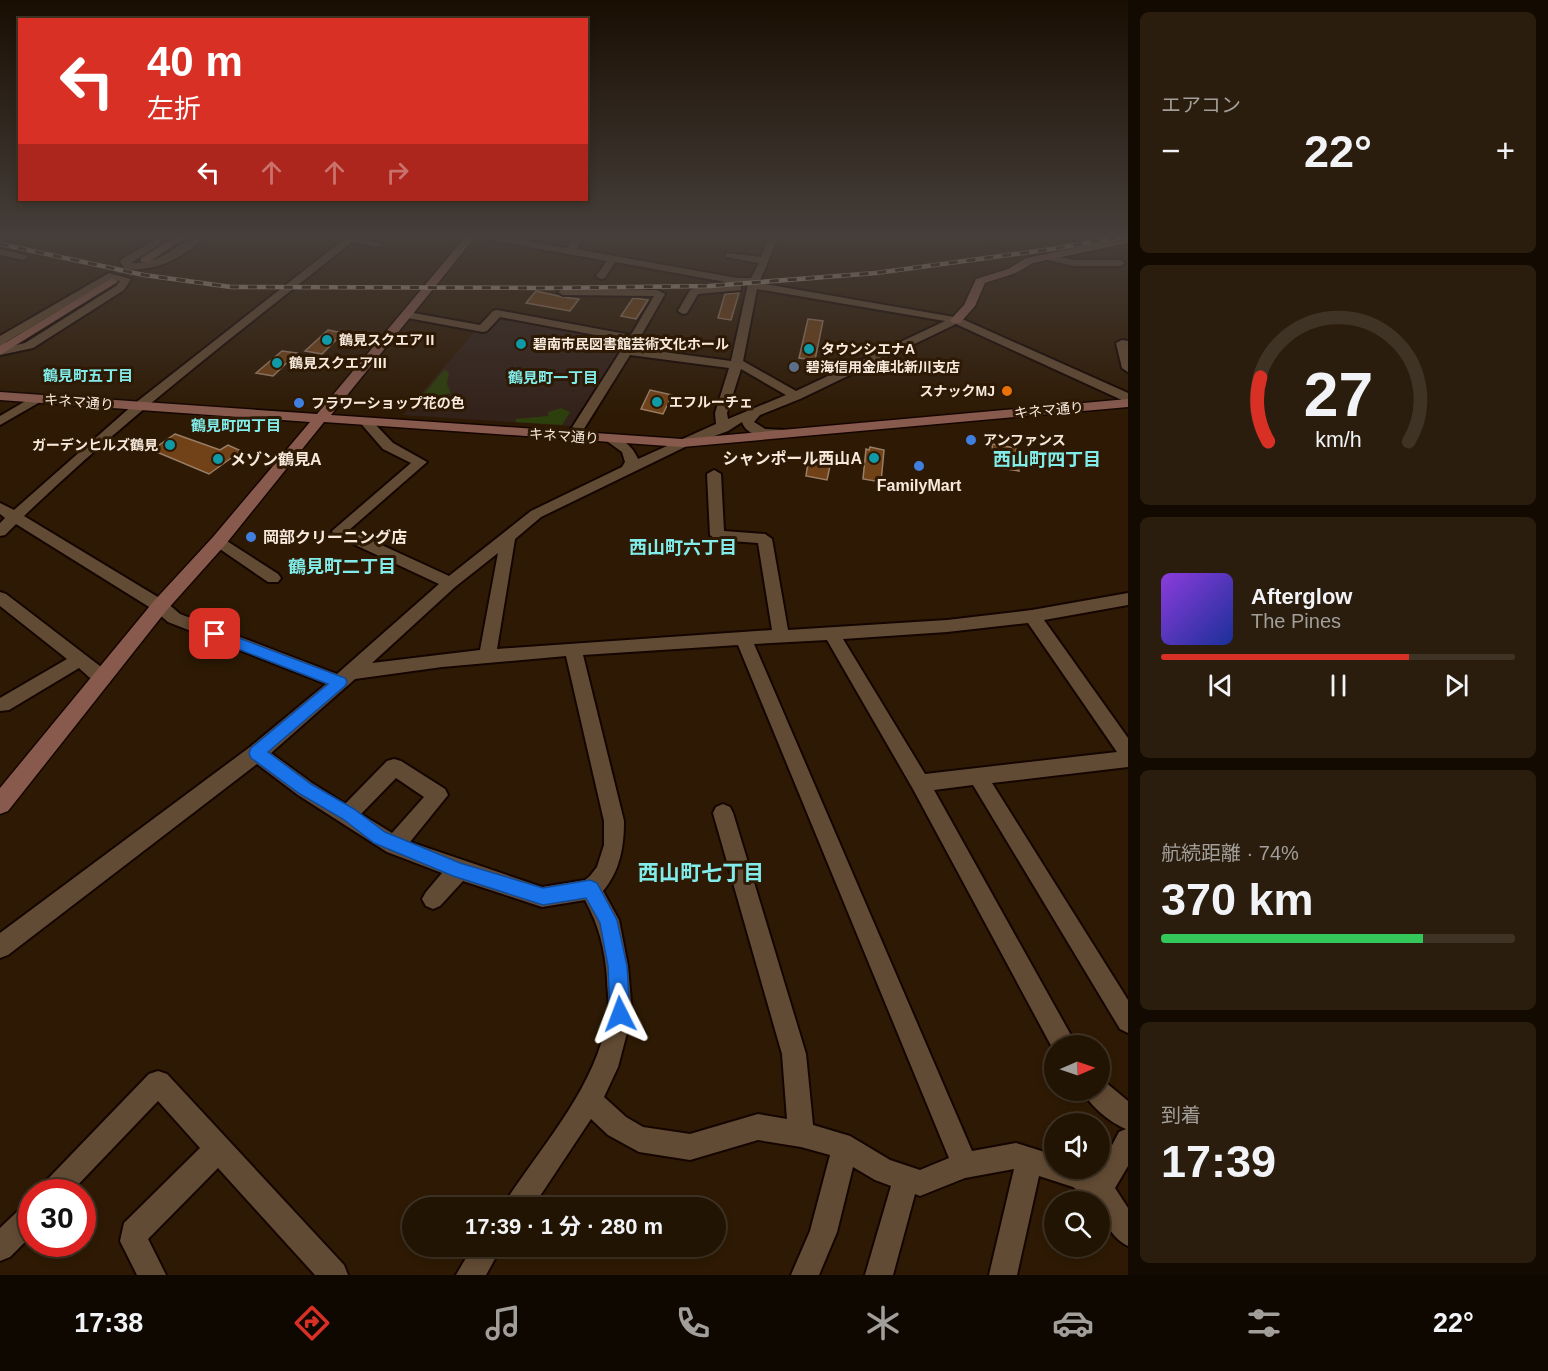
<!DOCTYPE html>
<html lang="ja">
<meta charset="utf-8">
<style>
body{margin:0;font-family:Helvetica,"Noto Sans JP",sans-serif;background:#2a1d0d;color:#f1f3f6;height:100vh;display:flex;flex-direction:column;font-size:22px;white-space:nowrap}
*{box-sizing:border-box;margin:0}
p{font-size:20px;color:#a29e9a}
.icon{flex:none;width:33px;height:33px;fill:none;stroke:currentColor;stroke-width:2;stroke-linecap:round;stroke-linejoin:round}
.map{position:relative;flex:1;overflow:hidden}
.panel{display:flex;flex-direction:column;gap:12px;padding:12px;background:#130b02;width:420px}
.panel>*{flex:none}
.banner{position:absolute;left:18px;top:18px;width:570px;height:183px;border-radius:0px;box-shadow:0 3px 9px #0003,0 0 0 2px #3f3325;background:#d93025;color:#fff;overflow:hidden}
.needle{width:39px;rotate:88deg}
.fabs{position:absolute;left:1044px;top:1035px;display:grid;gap:12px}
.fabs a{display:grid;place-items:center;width:66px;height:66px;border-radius:50%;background:#221403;box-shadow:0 3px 9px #0003,0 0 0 2px #3f3325;font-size:30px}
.speed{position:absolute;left:18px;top:1179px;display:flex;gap:12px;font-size:30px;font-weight:700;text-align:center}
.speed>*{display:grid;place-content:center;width:78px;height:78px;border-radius:50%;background:#221403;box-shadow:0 3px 9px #0003,0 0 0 2px #3f3325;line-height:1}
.speed .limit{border:9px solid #d22;background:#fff;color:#111}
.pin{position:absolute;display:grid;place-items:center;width:51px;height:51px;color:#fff;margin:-26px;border-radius:12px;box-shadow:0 3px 9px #0006}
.me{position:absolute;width:66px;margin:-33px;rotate:357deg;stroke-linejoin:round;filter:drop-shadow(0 0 4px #0008)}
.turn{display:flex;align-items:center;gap:21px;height:126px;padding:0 30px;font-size:27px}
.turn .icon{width:78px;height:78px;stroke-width:2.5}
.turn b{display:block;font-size:42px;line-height:51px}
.lanes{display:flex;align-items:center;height:57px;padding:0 30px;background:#0003;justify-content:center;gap:30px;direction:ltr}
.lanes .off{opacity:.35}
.big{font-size:45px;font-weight:700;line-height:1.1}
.panel .widget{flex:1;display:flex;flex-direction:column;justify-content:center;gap:9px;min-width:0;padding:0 21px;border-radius:9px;background:#2a1d0d}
.panel .dial{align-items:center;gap:0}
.dial svg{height:156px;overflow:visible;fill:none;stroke:#3f3325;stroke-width:7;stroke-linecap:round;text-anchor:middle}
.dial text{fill:#f1f3f6;stroke:none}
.song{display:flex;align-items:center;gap:18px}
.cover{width:72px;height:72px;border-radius:9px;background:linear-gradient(135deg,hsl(270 70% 55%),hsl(230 70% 35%))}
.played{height:6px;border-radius:3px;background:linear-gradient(90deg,#d93025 70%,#3f3325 70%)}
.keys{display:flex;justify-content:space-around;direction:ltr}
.heat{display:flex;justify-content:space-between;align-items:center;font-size:33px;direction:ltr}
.charge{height:9px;border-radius:4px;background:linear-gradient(90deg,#34c759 74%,#3f3325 0)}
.trip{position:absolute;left:402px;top:1197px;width:324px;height:60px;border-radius:30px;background:#221403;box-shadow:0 3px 9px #0003,0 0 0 2px #3f3325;font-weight:700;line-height:60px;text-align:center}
.tabs{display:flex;height:96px;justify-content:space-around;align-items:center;background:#0e0801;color:#a29e9a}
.tabs .icon{width:42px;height:42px}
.tabs .current{color:#d93025}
.tabs b{font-size:27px;color:#f1f3f6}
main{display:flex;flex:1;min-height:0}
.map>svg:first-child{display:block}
.commercial{fill:#33221a}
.green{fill:#2d3f0c}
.building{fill:#714217;stroke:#9a7e68;stroke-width:1.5}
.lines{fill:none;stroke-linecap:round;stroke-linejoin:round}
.secondary-tunnel{stroke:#4c3924;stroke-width:12;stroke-dasharray:12 6;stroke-linecap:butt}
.street-casing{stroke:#150500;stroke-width:4}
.secondary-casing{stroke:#150500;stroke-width:3}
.street{fill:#624b34;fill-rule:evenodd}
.secondary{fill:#885a4e;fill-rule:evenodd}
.rail-casing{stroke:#c2b3a3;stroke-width:4.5}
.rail{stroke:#2e1a04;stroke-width:3;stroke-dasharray:9;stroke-linecap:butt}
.route{fill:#1a73e8;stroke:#114b97;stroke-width:1.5}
.culture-dot{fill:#0f9aa8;stroke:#2e1a04;stroke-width:2}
.service-dot{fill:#5c6f8a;stroke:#2e1a04;stroke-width:2}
.food-dot{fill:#e8710a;stroke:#2e1a04;stroke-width:2}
.shop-dot{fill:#3f7fe0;stroke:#2e1a04;stroke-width:2}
.labels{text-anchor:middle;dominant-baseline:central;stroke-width:6;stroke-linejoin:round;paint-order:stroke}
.far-poi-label{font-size:14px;font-weight:bold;fill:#f7e9dc;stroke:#2e1a04;text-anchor:start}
.far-street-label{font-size:14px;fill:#f7e9dc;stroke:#2e1a04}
.far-neighbourhood-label{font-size:15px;font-weight:bold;fill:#81ece9;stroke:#2e1a04}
.poi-label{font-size:16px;font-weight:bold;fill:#f7e9dc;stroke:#2e1a04;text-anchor:start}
.neighbourhood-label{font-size:18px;font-weight:bold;fill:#81ece9;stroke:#2e1a04}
.near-neighbourhood-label{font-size:21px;font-weight:bold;fill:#81ece9;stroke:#2e1a04}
</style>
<main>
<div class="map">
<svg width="1128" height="1275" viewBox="0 0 1128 1275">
<rect width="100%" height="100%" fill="#2e1a04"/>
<path class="commercial" d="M498,317L628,341L572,426L403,415L476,330Z"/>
<g class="green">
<path d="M444,370L449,372L447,384L451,393L418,401Z"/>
<path d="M561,408L570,412L562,425L515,422L516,419L548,416V412Z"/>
</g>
<g class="building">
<path d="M536,291L563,297L579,299L570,311L526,303Z"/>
<path d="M739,293L731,320L718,318L725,294Z"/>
<path d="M633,298L648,300L636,319L621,316Z"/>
<path d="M808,319L823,321L815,360L799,358Z"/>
<path d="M328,330L343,333L322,354L305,351Z"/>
<path d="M282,351L297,353L273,376L256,373Z"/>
<path d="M650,390L672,395L663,414L641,409Z"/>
<path d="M175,434L220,450L228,445L241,451L209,474L152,450Z"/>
<path d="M992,444L1016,448L1019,471L994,467Z"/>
<path d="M870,447L884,450L881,482L863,479L866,449L869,450Z"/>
<path d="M808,462L830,466L827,480L806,476Z"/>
</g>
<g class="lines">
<path class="secondary-tunnel" d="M112,281L145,260"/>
<defs>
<g id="street">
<path d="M161,236H172L131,263C166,266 180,235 206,236C185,257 153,274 124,268L120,261L122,259Z"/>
<path d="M348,236H359L358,237L382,244L377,247L352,242C241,331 127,417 24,516L166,602L180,614L337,674L439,584L334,535L332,531L411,463L383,449L363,426L361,423L363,420H371L393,443L427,462L349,530L449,576L531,511L622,467L625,462L622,452L604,439L605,436C620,434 633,447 638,459L716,424L715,413L729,368L630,355L577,440H567L566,437L627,341L500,317L487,331L483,332L408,318L403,315L408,312L480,325L493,311L497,310L631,335L654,296L563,295L558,292L563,289L657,290L665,294L634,348L731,361L748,284H737L615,262L605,278L601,279L596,276L607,261L484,239L479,236H499L567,248L575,236H585L576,249L737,278H751L759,263L726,257V253L761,257L769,236H779L759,283L960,318L1128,393V402L1124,401L956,324L800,399L760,415L754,422L765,429L786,430L787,433L786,436C772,439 747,438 742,422L728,431L687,446L541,517L515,539L497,649L772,630L758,543L717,540L710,535L707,474L714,470L721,474L724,531L765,534L772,539L788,630L947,620L1032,610L1128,593V605L1044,620L1128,738V767L992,783L1128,1000V1033L1120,1029L973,785L934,790L1077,1046H1054V1051L913,789L827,640L754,644L972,1151L1016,1143L1054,1155V1168H1091L1096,1171L1100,1168L1119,1132L1126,1129C1111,1123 1089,1106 1083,1090H1100V1080L1104,1081L1128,1101V1166L1115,1188L1128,1208V1246C1113,1239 1100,1218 1100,1202H1093L1073,1187L1039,1176L1017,1275H989L1014,1169L965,1178L920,1196L915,1194L893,1275H865L891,1186L875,1180L853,1167L837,1232L819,1275H791L810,1231L830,1155L801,1147L758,1140L690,1160L639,1152L608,1135L591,1119L532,1208H503L507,1199C545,1142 597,1085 608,1015C610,1004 607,990 607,979C605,949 599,926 585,900L542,907L463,881L440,906L433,909L426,906L422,899L426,892L442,873L387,852L298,795L257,764L8,955L0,958V933L250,747L326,684L168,622L154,610L16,524L5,535L0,536V523L5,518L0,514V503L14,510L134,404ZM757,289L945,321L796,391L743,361ZM741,369L786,395L728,419L727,413ZM498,553L480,650L372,663L455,587ZM1028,623L1117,752L925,774L843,639L947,632ZM738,645L949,1158L920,1170L890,1160L850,1136L813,1125L806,1054L733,813L730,807L723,804L716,807L713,813L782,1054L787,1119L758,1114L690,1134L643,1127L626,1117L604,1097L618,1067L632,1014L628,966L619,920L603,891C620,871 624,847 624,821L583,655ZM566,656L604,821V845L597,867L590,876L585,880L542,887L410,842L448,795L445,789L401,761L394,759L387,761L345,804L312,783L271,753L355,679L442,667ZM396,778L424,797L392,833L361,814Z"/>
<path d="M986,236H996L990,240Z"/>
<path d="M0,249L26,255L28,257L23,260L0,255Z"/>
<path d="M1046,254L1074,260H1120L1125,263L1120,266H1074L1043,259L1041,257Z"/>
<path d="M109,273L131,279L124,290L33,348L0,355V349L25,343L116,286L120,281L111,279L6,342L4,347L0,348V336Z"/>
<path d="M737,285L741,286V290L698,294L687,313L683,314L678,311L690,290L701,286Z"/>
<path d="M1122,340L1128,341V372L1122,368L1116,343Z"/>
<path d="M36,395L40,396V402L0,425V416Z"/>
<path d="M219,536L278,574L281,578L278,582H268L214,545L212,541L214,537Z"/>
<path d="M0,592L6,594L109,673L112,678L109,683C97,687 88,676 79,668L9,710L0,711V698L67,659L0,606Z"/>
<path d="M158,1071L167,1074L344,1265L348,1275H315L218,1168L148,1239L166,1275H137L120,1241L124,1223L200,1148L158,1101L71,1192H40L44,1183L149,1074Z"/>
<path d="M32,1202V1235L10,1257L0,1261V1228L23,1206Z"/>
<path d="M473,1246H502L486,1275H456Z"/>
</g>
<g id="secondary">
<path d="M176,236H188L149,262H141V258Z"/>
<path d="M466,236H476L331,415L682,439L1128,399V407L682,447L324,422L225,545L166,611L8,811L0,814V788L154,601L213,537L310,422L0,400V392L317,414Z"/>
<path d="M1128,237V243L1033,263L1016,273L985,283L975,306L960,323H952L950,320L964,305L976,279L1008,269L1026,258Z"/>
<path d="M112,278L118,281L116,283L0,355V346Z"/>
</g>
</defs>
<use href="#street" class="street-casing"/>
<use href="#secondary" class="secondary-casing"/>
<use href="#street" class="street"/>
<use href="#secondary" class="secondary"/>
<defs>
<path id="rail" d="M0,244L144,275L231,287L550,288L709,286L876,273L1052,249L1128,236"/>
</defs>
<use href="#rail" class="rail-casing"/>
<use href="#rail" class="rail"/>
</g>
<linearGradient id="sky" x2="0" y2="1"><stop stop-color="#190e02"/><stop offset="0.57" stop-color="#463e3a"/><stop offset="1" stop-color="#463e3a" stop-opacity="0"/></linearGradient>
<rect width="1128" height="414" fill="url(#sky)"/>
<path class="route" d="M215,629L345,678L347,682L345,686L268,752L311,784L354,809L385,832L460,863L543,888L590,880L597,883L617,920L627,966L630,1014L627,1021L620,1024L613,1021L610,1014L608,966L600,923L586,898L543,905L453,876L374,843L343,819L300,794L251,758L249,753L251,748L328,684L210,638L208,634Z"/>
<g class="culture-dot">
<circle cx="327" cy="340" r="6"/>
<circle cx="521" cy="344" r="6"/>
<circle cx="809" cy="349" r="6"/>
<circle cx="277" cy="363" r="6"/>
<circle cx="657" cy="402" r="6"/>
<circle cx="170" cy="445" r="6"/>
<circle cx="874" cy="458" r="6"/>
<circle cx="218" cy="459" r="6"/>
</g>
<circle class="service-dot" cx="794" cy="367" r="6"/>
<circle class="food-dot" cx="1007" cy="391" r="6"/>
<g class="shop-dot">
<circle cx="299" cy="403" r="6"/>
<circle cx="971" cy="440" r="6"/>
<circle cx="919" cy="466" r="6"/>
<circle cx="251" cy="537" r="6"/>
</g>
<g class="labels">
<g class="far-poi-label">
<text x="339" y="340">鶴見スクエアⅡ</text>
<text x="533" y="344">碧南市民図書館芸術文化ホール</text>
<text x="821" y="349">タウンシエナA</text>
<text x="289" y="363">鶴見スクエアⅢ</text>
<text x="806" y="367">碧海信用金庫北新川支店</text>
<text x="995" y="391" text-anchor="end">スナックMJ</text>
<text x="669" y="402">エフルーチェ</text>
<text x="311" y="403">フラワーショップ花の色</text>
<text x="983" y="440">アンファンス</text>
<text x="158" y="445" text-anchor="end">ガーデンヒルズ鶴見</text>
</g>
<g class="far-street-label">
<text transform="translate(79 402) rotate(5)">キネマ通り</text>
<text transform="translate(1049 410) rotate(-5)">キネマ通り</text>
<text transform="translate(564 436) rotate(4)">キネマ通り</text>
</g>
<g class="far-neighbourhood-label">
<text x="88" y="375">鶴見町五丁目</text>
<text x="553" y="377">鶴見町一丁目</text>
<text x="236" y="425">鶴見町四丁目</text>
</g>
<g class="poi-label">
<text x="862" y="458" text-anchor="end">シャンポール西山A</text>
<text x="230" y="459">メゾン鶴見A</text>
<text x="919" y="485" text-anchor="middle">FamilyMart</text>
<text x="263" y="537">岡部クリーニング店</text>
</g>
<g class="neighbourhood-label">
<text x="1047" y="460">西山町四丁目</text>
<text x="683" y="548">西山町六丁目</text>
<text x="342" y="567">鶴見町二丁目</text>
</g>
<g class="near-neighbourhood-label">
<text x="701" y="872">西山町七丁目</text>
</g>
</g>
</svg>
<div class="fabs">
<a><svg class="needle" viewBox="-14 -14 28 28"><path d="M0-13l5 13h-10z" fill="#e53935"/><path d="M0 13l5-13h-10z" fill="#a29e9a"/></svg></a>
<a><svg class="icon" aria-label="sound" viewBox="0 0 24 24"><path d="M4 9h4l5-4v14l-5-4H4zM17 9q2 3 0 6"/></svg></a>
<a><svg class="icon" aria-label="search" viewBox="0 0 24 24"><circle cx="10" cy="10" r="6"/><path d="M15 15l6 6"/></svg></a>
</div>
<div class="speed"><div class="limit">30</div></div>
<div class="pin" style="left:215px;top:634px;background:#d93025"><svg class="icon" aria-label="arrive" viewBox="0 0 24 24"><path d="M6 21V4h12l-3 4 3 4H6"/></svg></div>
<svg class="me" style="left:620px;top:1014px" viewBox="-20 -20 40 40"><path d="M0-17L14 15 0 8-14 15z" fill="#1a73e8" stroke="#fff" stroke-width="4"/></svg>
<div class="trip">17:39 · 1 分 · 280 m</div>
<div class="banner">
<div class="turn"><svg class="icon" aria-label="left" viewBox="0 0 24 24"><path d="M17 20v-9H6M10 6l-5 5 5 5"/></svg><div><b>40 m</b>左折</div></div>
<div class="lanes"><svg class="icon" aria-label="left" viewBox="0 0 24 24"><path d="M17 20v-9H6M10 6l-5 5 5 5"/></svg><svg class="icon off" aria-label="ahead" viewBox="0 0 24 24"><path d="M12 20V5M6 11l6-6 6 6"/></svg><svg class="icon off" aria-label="ahead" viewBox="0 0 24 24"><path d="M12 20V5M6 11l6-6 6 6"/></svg><svg class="icon off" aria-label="right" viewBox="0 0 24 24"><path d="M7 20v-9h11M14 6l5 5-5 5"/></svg></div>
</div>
</div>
<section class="panel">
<div class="widget"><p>エアコン</p>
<div class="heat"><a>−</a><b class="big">22°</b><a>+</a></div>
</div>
<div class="widget dial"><svg viewBox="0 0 100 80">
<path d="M14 69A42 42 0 1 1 86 69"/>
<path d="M14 69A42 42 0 0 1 10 36" stroke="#d93025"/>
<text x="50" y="56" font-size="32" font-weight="700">27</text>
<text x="50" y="72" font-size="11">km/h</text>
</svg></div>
<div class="widget">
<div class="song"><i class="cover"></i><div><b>Afterglow</b><p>The Pines</p></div></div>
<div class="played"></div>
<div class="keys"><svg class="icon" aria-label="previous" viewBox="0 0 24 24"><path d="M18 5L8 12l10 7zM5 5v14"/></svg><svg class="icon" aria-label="pause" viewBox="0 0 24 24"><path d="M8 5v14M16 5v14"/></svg><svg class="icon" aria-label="next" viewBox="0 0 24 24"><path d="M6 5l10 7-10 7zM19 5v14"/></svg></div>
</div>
<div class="widget"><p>航続距離 · 74%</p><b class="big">370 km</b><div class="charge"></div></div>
<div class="widget"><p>到着</p><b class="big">17:39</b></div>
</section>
</main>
<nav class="tabs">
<b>17:38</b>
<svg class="icon current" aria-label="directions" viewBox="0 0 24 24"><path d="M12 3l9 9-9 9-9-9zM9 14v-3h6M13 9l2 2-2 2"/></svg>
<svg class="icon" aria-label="music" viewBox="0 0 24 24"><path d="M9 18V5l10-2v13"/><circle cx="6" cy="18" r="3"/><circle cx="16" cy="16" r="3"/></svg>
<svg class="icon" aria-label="phone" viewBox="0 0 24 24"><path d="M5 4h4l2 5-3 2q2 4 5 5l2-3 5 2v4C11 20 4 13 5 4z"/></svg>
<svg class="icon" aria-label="climate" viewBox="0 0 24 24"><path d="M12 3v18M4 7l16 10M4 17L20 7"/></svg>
<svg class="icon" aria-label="car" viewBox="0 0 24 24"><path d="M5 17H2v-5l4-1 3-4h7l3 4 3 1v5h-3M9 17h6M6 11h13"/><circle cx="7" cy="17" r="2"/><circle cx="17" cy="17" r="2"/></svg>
<svg class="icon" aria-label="filters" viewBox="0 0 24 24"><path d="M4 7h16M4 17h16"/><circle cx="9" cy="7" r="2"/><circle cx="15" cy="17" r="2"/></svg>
<b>22°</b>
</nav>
